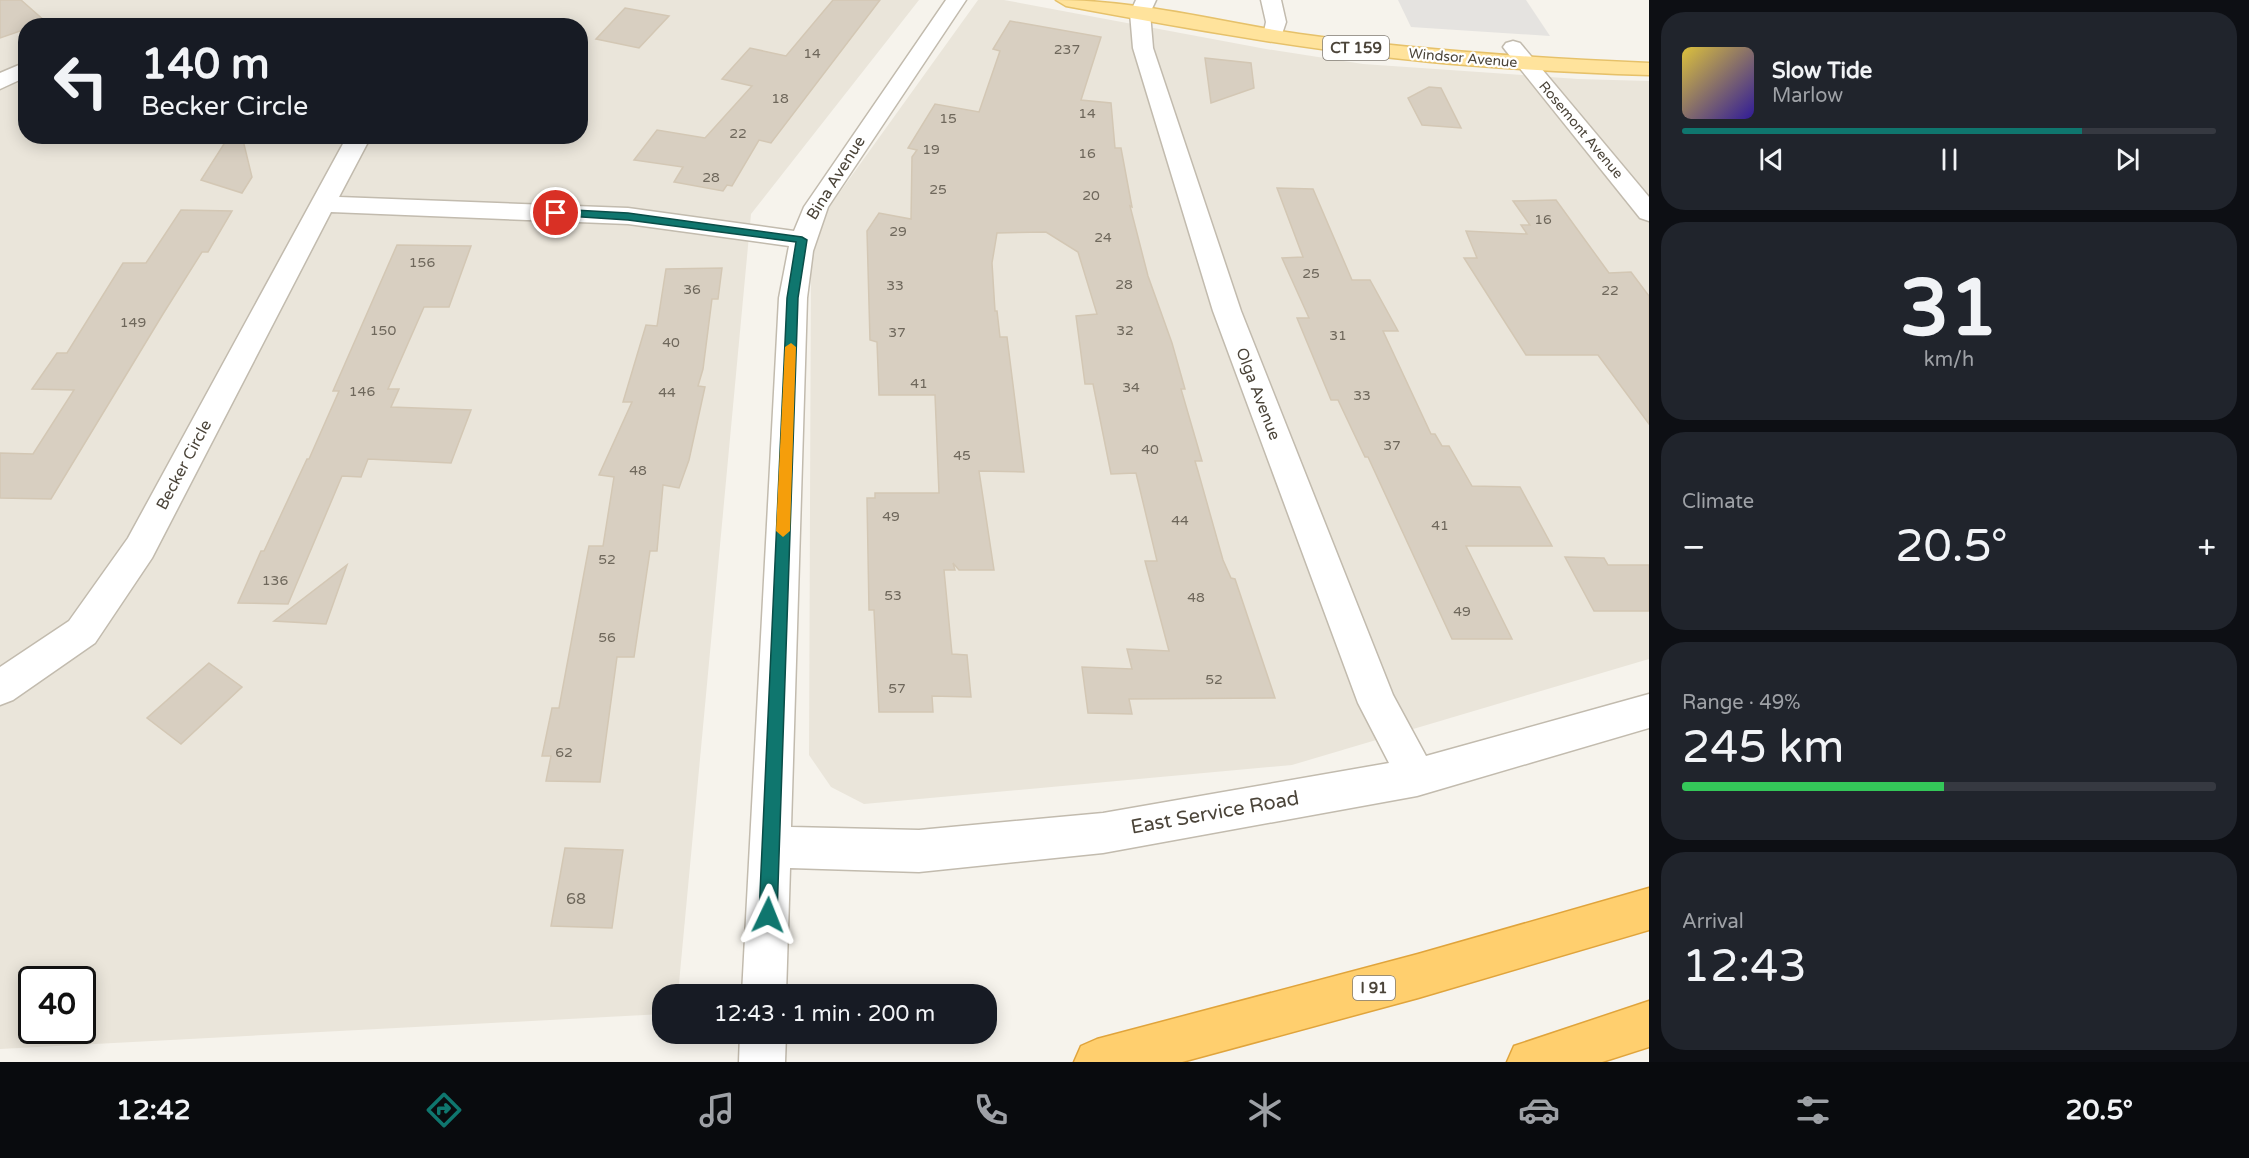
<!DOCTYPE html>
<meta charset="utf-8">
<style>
body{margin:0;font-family:"Varela Round",sans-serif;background:#20242c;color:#f1f3f6;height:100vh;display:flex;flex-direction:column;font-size:22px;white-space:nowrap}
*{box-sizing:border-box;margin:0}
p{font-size:20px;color:#9ea1a6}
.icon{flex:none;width:33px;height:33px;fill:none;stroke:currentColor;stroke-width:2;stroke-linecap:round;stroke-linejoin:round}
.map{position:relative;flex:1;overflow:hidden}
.sheet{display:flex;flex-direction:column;gap:12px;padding:12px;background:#0d0f14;width:600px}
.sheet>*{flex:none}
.hud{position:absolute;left:18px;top:18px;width:570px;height:126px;border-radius:24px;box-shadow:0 3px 15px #0003;background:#171b24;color:#f1f3f6;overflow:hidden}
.speed{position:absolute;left:18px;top:966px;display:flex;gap:12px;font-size:30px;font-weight:700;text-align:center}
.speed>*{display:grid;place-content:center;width:78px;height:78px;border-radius:50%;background:#171b24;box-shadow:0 3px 15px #0003;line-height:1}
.speed .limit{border:3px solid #111;border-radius:9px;background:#fff;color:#111}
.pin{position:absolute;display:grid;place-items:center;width:51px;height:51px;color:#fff;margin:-26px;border:3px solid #fff;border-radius:50%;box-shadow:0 2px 6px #0007}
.me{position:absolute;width:66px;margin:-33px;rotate:2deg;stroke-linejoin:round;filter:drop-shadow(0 0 4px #0008)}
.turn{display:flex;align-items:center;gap:21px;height:126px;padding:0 24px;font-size:27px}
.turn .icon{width:78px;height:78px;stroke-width:2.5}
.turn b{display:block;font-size:42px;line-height:51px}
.big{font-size:45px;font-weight:600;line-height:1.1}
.sheet .widget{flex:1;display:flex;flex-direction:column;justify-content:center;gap:9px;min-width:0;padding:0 21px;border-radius:24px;background:#20242c}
.sheet .dial{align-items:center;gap:0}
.dial b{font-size:78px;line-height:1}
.song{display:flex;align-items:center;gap:18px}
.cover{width:72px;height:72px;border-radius:9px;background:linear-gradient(135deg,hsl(50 70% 55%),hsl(250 70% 35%))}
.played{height:6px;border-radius:3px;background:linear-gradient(90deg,#0f766e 75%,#363941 75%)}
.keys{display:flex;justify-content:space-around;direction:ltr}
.heat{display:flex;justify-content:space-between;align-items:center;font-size:33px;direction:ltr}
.charge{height:9px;border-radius:4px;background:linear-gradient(90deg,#34c759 49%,#363941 0)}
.trip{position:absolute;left:652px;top:984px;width:345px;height:60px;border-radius:24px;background:#171b24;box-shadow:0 3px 15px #0003;font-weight:600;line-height:60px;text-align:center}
.dock{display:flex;height:96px;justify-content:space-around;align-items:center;background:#090b0e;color:#9ea1a6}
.dock .icon{width:42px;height:42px}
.dock .on{color:#0f766e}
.dock b{font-size:27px;color:#f1f3f6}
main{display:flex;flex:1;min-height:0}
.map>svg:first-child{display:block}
.residential{fill:#eae5da;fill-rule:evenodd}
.parking{fill:#e5e3e0}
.building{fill:#d8cfc1;stroke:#d3c7b4;stroke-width:1.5}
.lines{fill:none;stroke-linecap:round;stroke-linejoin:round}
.minor-casing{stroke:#c2bbae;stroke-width:3}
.major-casing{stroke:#e6c16a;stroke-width:3}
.highway-casing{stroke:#e0a43c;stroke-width:3}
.minor{fill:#fff;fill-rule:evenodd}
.major{fill:#ffe39c;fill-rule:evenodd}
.highway{fill:#ffcf6e;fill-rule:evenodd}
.route{fill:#0f766e;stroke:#0a4d48;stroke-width:1.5}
.slow{fill:#f59e0b}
.labels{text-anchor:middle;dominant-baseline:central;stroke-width:4.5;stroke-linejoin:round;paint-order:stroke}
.number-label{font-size:14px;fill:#6e675b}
.far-street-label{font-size:14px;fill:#4b4439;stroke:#fff}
.shield{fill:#fff;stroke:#817c74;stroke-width:1.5}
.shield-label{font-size:15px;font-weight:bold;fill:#4b4439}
.street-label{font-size:16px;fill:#4b4439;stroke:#fff}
.near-number-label{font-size:16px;fill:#6e675b}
.near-street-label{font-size:20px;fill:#4b4439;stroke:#fff}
</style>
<main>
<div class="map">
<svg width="1649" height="1062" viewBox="0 0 1649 1062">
<rect width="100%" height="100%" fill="#f6f3ec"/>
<g class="residential">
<path d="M0,0H919L751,214L678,994H663V1014L0,1049ZM26,26H580V136H26ZM32,980H82V1030H32Z"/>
<path d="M978,0H1004L1266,49L1363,64L1578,79L1649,81V659L1292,765L864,804L831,787L809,755L811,262L822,217Z"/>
</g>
<path class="parking" d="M1398,0H1526L1550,36L1411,27Z"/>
<g class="building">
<path d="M0,0H21L46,22L26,26V29L0,38Z"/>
<path d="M833,0H880L771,143L759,140L732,186L727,185L723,191L674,182L683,167L634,160L657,130L705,138L752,86L722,79L750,48L786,56Z"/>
<path d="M625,8L669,16L639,48L596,39Z"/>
<path d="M1010,21L1101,37L1081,100L1111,103L1115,148H1121L1132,207L1130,206L1148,276L1172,343L1185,389H1181L1202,461H1195L1198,471L1223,560L1231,578L1235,579L1275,698L1129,699L1132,714L1088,713L1082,667L1132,669L1127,649L1169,651L1145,561H1157L1136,473L1111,474L1093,384H1085L1076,316L1097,314L1078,252L1046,232L997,233L992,263L995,311H997L1000,337H1007L1024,472L979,471L994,570H959L953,563L955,570H944L952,654L967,655L971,697L932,696L933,712H879L874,610H869L867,498H875V493H939L935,395H879L877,342L870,340L867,231L879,213L911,219L912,157L917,150L908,148L935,104L979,112L1000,51L993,49Z"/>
<path d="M1205,58L1251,63L1254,88L1211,103Z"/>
<path d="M1429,87L1441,88L1461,128L1422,125L1408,98Z"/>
<path d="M229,136H242L252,177L242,193L201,180Z"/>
<path d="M1277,188L1313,189L1352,280H1370L1398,331H1383L1431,434H1435L1442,446H1449L1472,486L1520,487L1552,546H1466L1512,639H1452L1368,457H1365L1338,400H1331L1297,318H1309L1282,258L1303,257Z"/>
<path d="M1556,200L1609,273L1631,272L1649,296V424L1598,355H1526L1464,258H1477L1466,231L1527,234L1521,225H1530L1513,201Z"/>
<path d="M181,210L232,211L208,252H202L163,314L51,499L0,498V453L33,454L74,390L32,389L57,353H67L123,263H146Z"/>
<path d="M397,245L471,246L449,307H424L388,389H399L391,407L471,410L451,463L368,459L361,477L342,476L288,604L238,603L261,551H264L307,459H309L339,391H333Z"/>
<path d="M722,268L718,299H712L703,369L698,386L705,387L689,460L679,488L663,485L657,551H650L634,657H617L600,782L546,781L551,756H542L552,708H559L589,546H603L614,477L599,475L632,402H623L646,325L657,326L666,269Z"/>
<path d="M1565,557L1604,558L1608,565H1649V611H1594Z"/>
<path d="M347,565L326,624L274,621Z"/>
<path d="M209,663L242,687L181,744L147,718Z"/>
<path d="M565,848L623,850L612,928L551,926Z"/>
</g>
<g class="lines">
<defs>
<g id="minor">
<path d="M946,0H966L828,207L813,251L807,298L791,827L919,830L1103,813L1389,763L1358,703L1213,311L1133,48L1130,13L1136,0H1156L1150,13L1153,48L1241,311L1393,695L1426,756L1649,694V728L1417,796L1103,853L919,872L790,868L786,994H742L779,298L789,246L628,224L331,212L152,558L95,643L13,700L0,705V667L69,621L128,538L344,142V136H368V142L339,197L628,208L794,231L804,207Z"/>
<path d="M1261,0H1281L1286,22L1280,40H1266L1263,36L1266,22Z"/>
<path d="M1513,41L1520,43L1649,197V221L1640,218L1506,51L1503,47L1506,43Z"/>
<path d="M26,62V77L0,89V73Z"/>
<path d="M740,1034H786L785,1062H739Z"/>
</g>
<path id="major" d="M1056,0C1138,0 1219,22 1299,34C1415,50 1532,58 1649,63V75C1558,72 1467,67 1376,56C1272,44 1169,25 1066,6Z"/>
<g id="highway">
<path d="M1649,888V930L1418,998L1182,1062H1074L1081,1046L1097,1039L1418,954Z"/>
<path d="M1649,1001V1047L1602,1062H1507L1514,1046Z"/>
</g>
</defs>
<use href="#minor" class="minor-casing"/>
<use href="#major" class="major-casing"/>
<use href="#highway" class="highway-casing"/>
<use href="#minor" class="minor"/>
<use href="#major" class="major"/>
<use href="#highway" class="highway"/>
</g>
<path class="route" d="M556,209L628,213L802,237L807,240L798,298L777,915L774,921L768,924L761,921L759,915L787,298L796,242L628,220L552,215V210Z"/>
<path class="slow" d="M791,343L796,347L790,531L783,537L776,531L785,347Z"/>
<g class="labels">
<g class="number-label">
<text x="1067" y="49">237</text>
<text x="812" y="53">14</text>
<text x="780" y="98">18</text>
<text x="1087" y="113">14</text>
<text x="948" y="118">15</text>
<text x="738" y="133">22</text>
<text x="931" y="149">19</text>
<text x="1087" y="153">16</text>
<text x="711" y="177">28</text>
<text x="938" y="189">25</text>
<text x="1091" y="195">20</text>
<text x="1543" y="219">16</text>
<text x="898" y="231">29</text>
<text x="1103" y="237">24</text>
<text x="422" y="262">156</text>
<text x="1311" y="273">25</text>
<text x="1124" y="284">28</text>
<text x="895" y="285">33</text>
<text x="692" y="289">36</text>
<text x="1610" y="290">22</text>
<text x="133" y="322">149</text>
<text x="383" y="330">150</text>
<text x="1125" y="330">32</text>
<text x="897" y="332">37</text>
<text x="1338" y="335">31</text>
<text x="671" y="342">40</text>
<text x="919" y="383">41</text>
<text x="1131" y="387">34</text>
<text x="362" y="391">146</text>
<text x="667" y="392">44</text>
<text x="1362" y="395">33</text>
<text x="1392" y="445">37</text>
<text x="1150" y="449">40</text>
<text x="962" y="455">45</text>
<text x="638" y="470">48</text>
<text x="891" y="516">49</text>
<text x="1180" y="520">44</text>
<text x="1440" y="525">41</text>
<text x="607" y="559">52</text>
<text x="275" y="580">136</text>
<text x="893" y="595">53</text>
<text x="1196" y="597">48</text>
<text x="1462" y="611">49</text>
<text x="607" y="637">56</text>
<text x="1214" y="679">52</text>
<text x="897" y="688">57</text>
<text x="564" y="752">62</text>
</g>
<g class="far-street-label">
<text transform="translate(1463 58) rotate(5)">Windsor Avenue</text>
<text transform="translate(1581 130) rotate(50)">Rosemont Avenue</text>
</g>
<g class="shield">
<rect x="1323" y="36" width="66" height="24" rx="4.5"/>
<rect x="1353" y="976" width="42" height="24" rx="4.5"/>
</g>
<g class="shield-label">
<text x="1356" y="48">CT 159</text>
<text x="1374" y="988">I 91</text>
</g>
<g class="street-label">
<text transform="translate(836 178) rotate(-58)">Bina Avenue</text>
<text transform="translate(1258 394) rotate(69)">Olga Avenue</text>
<text transform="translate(184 465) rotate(-62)">Becker Circle</text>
</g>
<g class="near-number-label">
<text x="576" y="899">68</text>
</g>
<g class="near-street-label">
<text transform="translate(1215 813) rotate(-10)">East Service Road</text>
</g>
</g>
</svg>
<div class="speed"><div class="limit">40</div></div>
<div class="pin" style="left:556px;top:213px;background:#d93025"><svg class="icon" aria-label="arrive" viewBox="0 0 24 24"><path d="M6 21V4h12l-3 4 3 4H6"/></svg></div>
<svg class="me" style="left:768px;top:915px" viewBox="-20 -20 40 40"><path d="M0-17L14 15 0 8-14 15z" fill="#0f766e" stroke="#fff" stroke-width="4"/></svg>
<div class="trip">12:43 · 1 min · 200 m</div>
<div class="hud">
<div class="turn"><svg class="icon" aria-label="left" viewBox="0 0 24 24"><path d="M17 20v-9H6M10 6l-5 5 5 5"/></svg><div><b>140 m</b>Becker Circle</div></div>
</div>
</div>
<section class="sheet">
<div class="widget">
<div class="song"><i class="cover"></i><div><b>Slow Tide</b><p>Marlow</p></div></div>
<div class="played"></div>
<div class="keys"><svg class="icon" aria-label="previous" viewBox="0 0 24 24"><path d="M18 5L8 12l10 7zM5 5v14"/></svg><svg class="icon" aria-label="pause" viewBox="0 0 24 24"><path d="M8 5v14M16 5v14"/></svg><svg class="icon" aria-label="next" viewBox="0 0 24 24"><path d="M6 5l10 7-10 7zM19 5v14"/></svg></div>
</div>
<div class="widget dial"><b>31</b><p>km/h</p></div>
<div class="widget"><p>Climate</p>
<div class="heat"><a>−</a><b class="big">20.5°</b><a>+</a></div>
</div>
<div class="widget"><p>Range · 49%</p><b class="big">245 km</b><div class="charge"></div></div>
<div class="widget"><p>Arrival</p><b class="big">12:43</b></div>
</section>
</main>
<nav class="dock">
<b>12:42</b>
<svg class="icon on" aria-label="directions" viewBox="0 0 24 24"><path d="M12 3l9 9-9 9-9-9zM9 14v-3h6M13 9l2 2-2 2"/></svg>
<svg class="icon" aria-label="music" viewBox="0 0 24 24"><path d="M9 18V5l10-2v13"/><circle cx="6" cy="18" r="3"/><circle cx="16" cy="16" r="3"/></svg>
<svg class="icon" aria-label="phone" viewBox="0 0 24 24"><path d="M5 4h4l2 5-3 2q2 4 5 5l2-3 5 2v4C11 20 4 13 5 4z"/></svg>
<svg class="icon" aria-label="climate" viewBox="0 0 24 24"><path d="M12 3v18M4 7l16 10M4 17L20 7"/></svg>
<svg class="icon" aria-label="car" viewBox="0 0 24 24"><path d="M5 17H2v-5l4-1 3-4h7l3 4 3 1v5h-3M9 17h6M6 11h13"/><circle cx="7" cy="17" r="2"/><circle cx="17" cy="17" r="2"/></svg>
<svg class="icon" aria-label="filters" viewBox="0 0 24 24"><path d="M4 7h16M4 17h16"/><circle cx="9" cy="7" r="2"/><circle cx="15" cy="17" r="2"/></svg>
<b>20.5°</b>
</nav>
